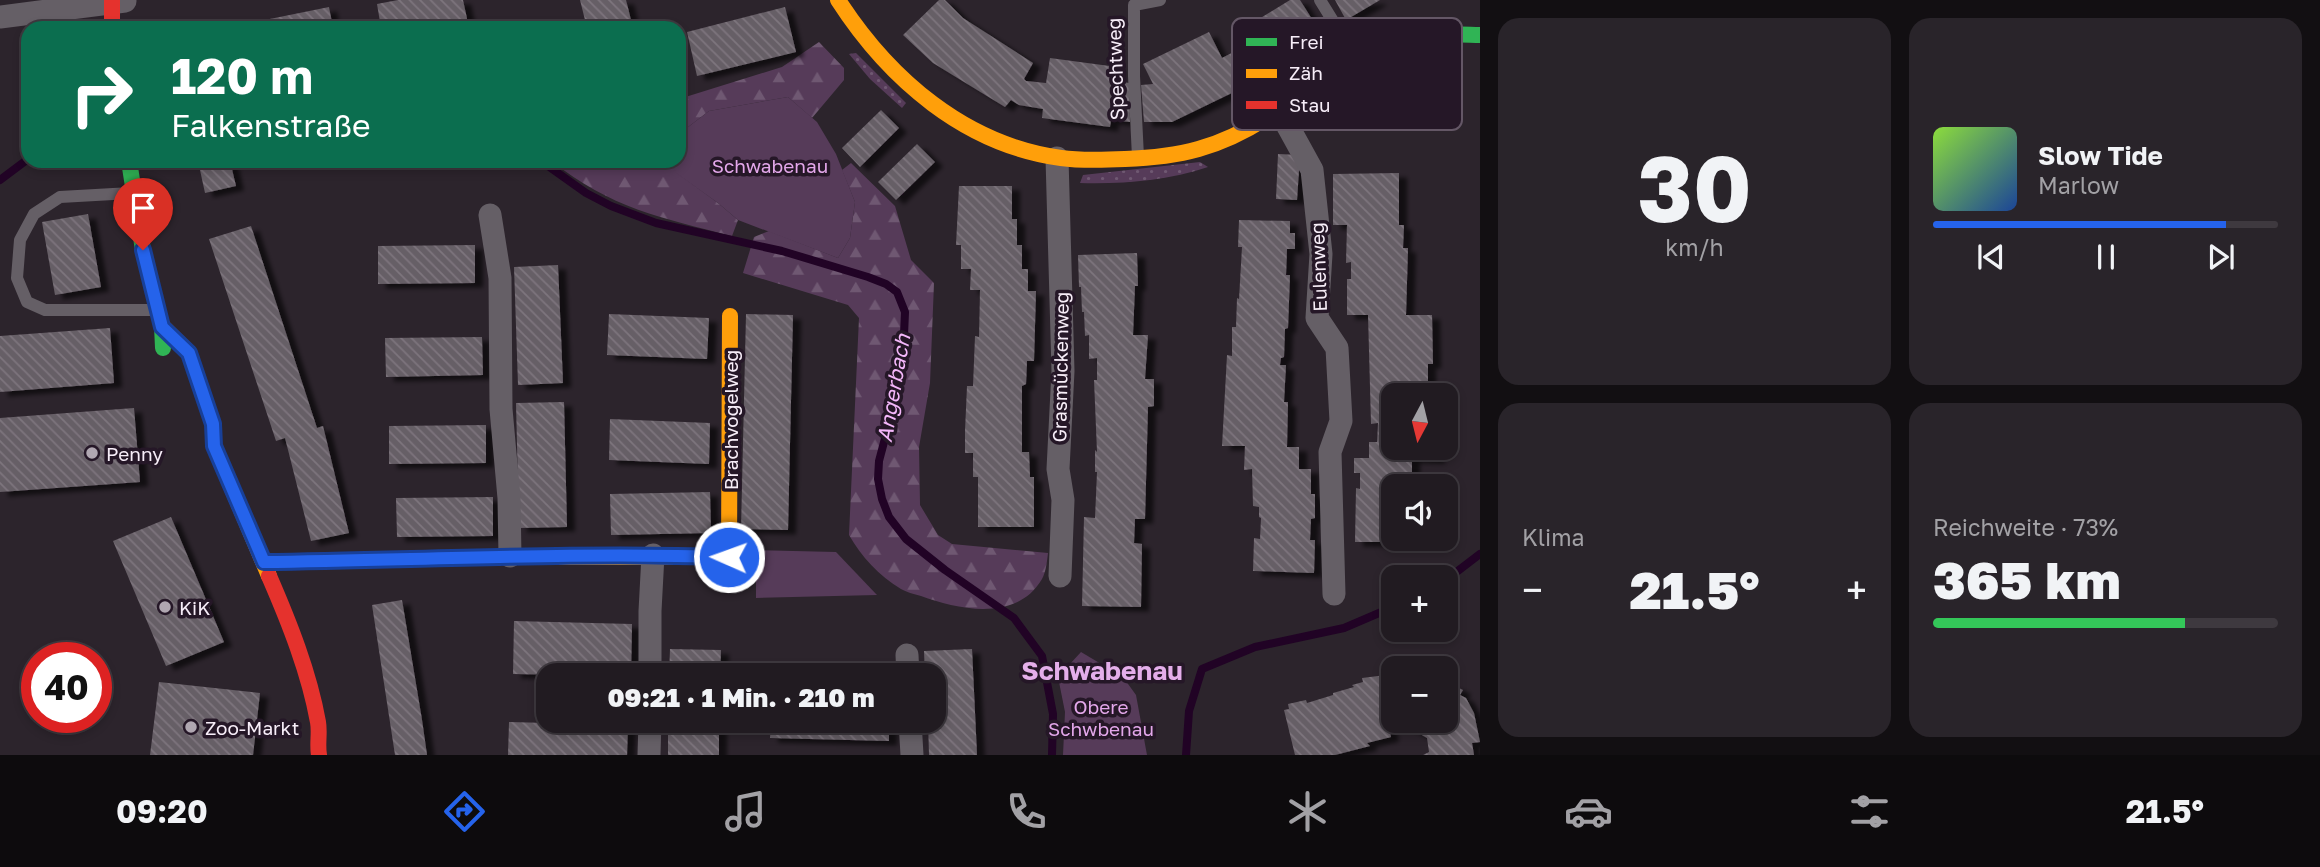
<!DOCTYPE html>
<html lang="de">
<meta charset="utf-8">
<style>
body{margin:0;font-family:"Golos Text",sans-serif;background:#29242a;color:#f1f3f6;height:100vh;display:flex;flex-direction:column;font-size:26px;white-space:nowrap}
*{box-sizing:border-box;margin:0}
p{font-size:23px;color:#a2a1a5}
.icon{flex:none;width:38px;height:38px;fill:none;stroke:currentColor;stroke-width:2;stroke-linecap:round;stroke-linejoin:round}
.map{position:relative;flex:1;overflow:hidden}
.drawer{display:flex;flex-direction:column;gap:18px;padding:18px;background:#120f12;width:840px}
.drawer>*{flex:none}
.top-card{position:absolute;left:21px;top:21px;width:665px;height:147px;border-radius:21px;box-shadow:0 4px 10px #0003,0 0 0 2px #3e393f;background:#0b6e4f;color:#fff;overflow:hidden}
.needle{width:46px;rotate:187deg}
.tools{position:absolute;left:1381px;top:383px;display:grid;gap:14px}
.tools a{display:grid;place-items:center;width:77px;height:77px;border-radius:14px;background:#211b21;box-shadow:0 4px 10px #0003,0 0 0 2px #3e393f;font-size:35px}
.speed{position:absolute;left:21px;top:642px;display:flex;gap:14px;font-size:35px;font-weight:700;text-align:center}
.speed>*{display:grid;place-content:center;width:91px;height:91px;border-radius:50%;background:#211b21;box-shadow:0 4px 10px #0003,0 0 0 2px #3e393f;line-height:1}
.speed .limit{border:10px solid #d22;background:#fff;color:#111}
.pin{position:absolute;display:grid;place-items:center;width:60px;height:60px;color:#fff;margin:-72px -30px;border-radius:50% 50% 50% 0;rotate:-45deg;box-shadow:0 0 7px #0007}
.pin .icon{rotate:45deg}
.me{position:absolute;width:77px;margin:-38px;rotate:272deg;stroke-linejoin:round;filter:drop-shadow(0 0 5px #0008)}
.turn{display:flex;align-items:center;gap:24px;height:147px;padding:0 35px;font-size:32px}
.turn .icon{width:91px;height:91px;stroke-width:2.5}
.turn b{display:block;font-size:49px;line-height:60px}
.big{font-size:52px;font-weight:800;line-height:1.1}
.drawer .card{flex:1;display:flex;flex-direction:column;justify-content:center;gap:10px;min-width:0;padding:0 24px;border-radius:21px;background:#29242a}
.drawer .dial{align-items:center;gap:0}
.dial b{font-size:91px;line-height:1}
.song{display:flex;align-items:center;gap:21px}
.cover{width:84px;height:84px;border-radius:10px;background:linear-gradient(135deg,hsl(90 70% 55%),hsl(220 70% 35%))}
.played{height:7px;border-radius:4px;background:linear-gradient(90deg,#2563eb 85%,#3e393f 85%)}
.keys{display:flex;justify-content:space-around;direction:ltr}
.heat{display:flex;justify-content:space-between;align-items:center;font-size:38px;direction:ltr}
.charge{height:10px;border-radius:5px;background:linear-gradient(90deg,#34c759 73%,#3e393f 0)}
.drawer .tiles{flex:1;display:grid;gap:18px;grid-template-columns:repeat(2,1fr)}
.trip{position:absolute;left:536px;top:663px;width:410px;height:70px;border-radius:21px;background:#211b21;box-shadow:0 4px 10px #0003,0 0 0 2px #3e393f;font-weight:800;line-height:70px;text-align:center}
.menu{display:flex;height:112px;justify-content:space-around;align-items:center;background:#0d0b0d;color:#a2a1a5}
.menu .icon{width:49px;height:49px}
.menu .current{color:#2563eb}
.menu b{font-size:32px;color:#f1f3f6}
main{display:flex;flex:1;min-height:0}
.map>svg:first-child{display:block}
.grass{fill:url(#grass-dots)}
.forest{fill:url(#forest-firs)}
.park{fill:#563b59}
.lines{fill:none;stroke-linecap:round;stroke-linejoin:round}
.stream{stroke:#210325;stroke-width:8}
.building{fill:url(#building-back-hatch);filter:url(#shadow)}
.lane{stroke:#655f66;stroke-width:12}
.street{stroke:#655f66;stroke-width:23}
.fast{stroke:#30b455;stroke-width:16}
.slow{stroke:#ff9f0a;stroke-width:16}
.jam{stroke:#e5322d;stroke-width:16}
.route-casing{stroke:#184099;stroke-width:18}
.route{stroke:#2563eb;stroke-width:12}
.poi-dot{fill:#b0a7b1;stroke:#251727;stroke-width:2.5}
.labels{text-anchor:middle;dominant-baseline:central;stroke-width:7;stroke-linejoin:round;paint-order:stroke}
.street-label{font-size:19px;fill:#f7edf8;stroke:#251727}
.park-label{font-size:19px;fill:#e3a7ea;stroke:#251727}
.poi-label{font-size:19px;fill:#f7edf8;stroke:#251727;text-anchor:start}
.water-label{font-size:21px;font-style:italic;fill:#f4b7fa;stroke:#251727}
.district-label{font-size:26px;font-weight:bold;fill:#e4aeea;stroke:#251727}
.key{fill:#251727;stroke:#645766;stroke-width:2}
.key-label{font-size:19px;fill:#f7edf8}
</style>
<main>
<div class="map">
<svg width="1480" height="755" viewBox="0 0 1480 755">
<defs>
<pattern id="grass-dots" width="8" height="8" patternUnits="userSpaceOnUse" patternTransform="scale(1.75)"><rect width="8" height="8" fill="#563b59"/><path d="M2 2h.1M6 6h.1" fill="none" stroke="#6f5872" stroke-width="1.8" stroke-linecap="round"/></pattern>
<pattern id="forest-firs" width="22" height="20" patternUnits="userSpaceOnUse" patternTransform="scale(1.75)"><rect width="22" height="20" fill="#563b59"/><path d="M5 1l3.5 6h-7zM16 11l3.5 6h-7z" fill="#6f5872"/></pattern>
<pattern id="building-back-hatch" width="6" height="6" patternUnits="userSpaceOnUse" patternTransform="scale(1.75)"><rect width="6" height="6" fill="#665e66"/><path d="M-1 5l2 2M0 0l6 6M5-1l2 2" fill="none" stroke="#7d757d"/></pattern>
<filter id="shadow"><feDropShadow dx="8" dy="4.5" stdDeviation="2" flood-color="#0009"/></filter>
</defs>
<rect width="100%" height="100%" fill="#2c242c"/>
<g class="grass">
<path d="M856,53L906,103L902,108L870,79L849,54Z"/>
<path d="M1200,162L1208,167C1167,181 1123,184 1080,183L1083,175Z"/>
</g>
<g class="forest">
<path d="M819,42L844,68V80L812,118L788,97L709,111L679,134V99L782,67Z"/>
<path d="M552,161H671L677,173L718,203L738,220L732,236C662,218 610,208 552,161Z"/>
<path d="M851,163L895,206L911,260L934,283L930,383L919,447L920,505L938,535L952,544L1048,553C1047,561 1046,572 1042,579C1017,622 959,610 921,596C914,594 906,592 901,589C879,576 861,556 849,535L859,318L848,305L743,273L754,237L769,231L838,258L850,238L855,202L842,170Z"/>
</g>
<g class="park">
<path d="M788,97L817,122L836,154L855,202L850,238L838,258L738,220L718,203L676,173L671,161H679V134L709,111Z"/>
<path d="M756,550L836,552L877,595L756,598Z"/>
<path d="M1081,652L1123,677L1136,695L1147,755H1063L1065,712L1058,677Z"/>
</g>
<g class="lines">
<g class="stream">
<path d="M541,161L586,193L611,206L656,223L782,251L868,277L886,284L897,292L905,312L903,358L896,397L879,461L878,479L882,499L889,517L906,539L945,570L1014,618L1042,656L1053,714L1052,755"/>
<path d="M0,180L28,159"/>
<path d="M1446,580L1480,554"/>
<path d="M1186,755L1189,711L1202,669L1255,647L1344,628L1393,607"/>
</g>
</g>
<g class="building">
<path d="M398,0H463L469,28H381L377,4Z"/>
<path d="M580,0H626L633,28H587Z"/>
<path d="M939,0H945L963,18L1033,63L1024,79L1026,81L1046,83L1050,58L1117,67L1116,81L1129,83L1130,122L1111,120L1110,127L1042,118L1043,109L1019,105L1011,100L1005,107L933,63L903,35Z"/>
<path d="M1290,0H1300L1322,35L1236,86L1238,90L1172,122H1144L1141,85L1153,84L1143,64L1209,32L1222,58L1245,46L1236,33Z"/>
<path d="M1335,0H1380L1346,20Z"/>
<path d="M329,7L333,28H246L245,24Z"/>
<path d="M785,7L796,52L697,76L687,32Z"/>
<path d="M881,110L899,128L860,167L842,148Z"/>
<path d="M917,144L935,162L896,200L878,182Z"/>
<path d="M1278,154L1300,155L1297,200L1276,199Z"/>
<path d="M198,161H230L236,186L205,193Z"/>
<path d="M1399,173V225H1404L1403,248H1408L1406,315H1432L1433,364H1428V396H1393V448H1437V459L1412,458V486H1393V528L1380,527V542H1355L1356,488L1360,489V473H1354V458H1369V442H1377L1378,423L1371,424L1368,315H1347V279H1351V262L1346,263L1347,225H1333V174Z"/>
<path d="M959,186H1012V219H1017V245H1022V269H1028V291H1036L1034,361H1027L1026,384L1022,386V452H1029L1030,477H1034V527H978V477H973V453H965V431L967,386H973L975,336L979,337L980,290H970L971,269H961V245H956Z"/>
<path d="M88,214L101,287L55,295L42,222Z"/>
<path d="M1239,220L1290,221V233H1295V249H1287L1286,275H1290L1288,328L1285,329L1284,357L1281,358L1280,365H1286L1284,402H1288L1287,447H1299V469H1311V494H1315V518L1311,519L1310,540H1315L1314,573L1253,571L1254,538L1260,539L1261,518L1259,517V507L1253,506L1252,469L1244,470L1245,446H1222L1227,355L1232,356V327H1236L1237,298L1239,299L1242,247H1238Z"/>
<path d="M251,226L317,428L323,426L349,533L311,541L285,438L276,441L209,239Z"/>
<path d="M475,245V283L378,284V246Z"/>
<path d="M1137,253L1138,286H1135L1133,335H1148L1145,379H1154V406L1148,407L1145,519H1135L1134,543L1142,544L1141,607L1082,606L1084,517L1095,518L1097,472H1095V450L1097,452L1094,380H1097V358L1089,359V335L1085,336L1084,312H1082L1081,287H1079L1078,255Z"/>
<path d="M558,265L563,383L518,385L514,267Z"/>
<path d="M609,314L709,318L707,359L607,355Z"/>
<path d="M746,314L793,315L788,530L741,529Z"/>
<path d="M110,328L114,383L0,392V336Z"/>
<path d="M482,337L483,375L386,377L385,338Z"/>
<path d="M564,402L567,527L519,528L516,403Z"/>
<path d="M134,408L140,482L0,492V418Z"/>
<path d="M610,419L710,423L709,464L609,460Z"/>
<path d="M486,425V463L389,464V426Z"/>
<path d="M710,492L711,533L611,535L610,494Z"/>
<path d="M493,497V536L397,537L396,498Z"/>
<path d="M171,517L224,642L166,666L113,541Z"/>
<path d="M402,600L422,720L427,755H395L372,605Z"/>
<path d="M514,621L632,624L631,676L513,674Z"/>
<path d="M670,649L721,650L720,676H669Z"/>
<path d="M972,649L977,755H929L928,721H933V676H925L924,651Z"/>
<path d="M1393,668V721H1446V686L1451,689L1453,685L1463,690L1460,695L1466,698L1474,713L1480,742L1472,743L1474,755H1423L1429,752L1427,738L1401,723L1389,726L1391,737L1367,743L1370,746L1335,755H1295L1284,710L1289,709L1288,704L1306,700L1307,703L1333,695V693L1354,687L1352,685L1363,682L1362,678L1386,675L1385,670Z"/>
<path d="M159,682L260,693L253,755H150Z"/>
<rect x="668" y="721" width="51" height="34"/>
<path d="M771,721H889V741L770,738Z"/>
<path d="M509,722L628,725L627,755H508Z"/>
</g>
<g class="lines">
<g class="lane">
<path d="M1320,0L1354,55"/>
<path d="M1138,157L1134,76V5L1160,0"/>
<path d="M131,193L60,197L34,214L20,240L17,278L27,302L45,310H157"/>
</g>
<g class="street">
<path d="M0,17L125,1"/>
<path d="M1279,110L1312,170L1321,254L1317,318L1337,348L1341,421L1330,452L1334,594"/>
<path d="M1057,158L1063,371L1058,469L1063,500L1060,576"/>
<path d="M490,215L500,278L501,409L509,498L510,556"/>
<path d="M907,655L908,676"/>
<path d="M650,676V611L653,555"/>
<path d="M910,721L912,755"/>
<path d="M649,755L650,721"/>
</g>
<g class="fast">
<path d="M1266,118C1307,92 1345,50 1394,38C1422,32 1451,34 1480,35"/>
<path d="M129,161L143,250L162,326L163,348"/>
</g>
<g class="slow">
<path d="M838,0C889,79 965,145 1061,158C1082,161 1104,160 1125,159C1180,157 1219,148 1266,118"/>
<path d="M162,326L189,353L213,424L214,446L269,576"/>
<path d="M498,557H729L730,316"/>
</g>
<g class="jam">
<path d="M112,0V28"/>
<path d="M264,562L498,557"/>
<path d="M269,576C289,622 309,672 318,722C320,733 317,744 319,755"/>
</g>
</g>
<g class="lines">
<defs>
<path id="route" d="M143,250L162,327L189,353L213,424L214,446L264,562C419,560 574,552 729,557"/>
</defs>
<use href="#route" class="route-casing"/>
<use href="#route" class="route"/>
</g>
<g class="poi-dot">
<circle cx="92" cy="453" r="7"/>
<circle cx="165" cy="607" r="7"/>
<circle cx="191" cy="727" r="7"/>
</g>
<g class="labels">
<g class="street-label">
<text transform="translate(1115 69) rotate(-92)">Spechtweg</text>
<text transform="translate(1318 267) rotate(-92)">Eulenweg</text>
<text transform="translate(1060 367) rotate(-89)">Grasmückenweg</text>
<text transform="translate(730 420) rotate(-90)">Brachvogelweg</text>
</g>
<g class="park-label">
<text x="770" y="165">Schwabenau</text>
<text x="1101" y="706">Obere<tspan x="1101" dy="22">Schwbenau</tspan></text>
</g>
<g class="poi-label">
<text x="106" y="453">Penny</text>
<text x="179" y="607">KiK</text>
<text x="205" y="727">Zoo-Markt</text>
</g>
<g class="water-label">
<text transform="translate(893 388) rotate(-80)">Angerbach</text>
</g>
<g class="district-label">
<text x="1102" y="670">Schwabenau</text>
</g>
</g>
<rect x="1232" y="18" width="230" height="112" rx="10" class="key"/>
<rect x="1246" y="38" width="31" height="8" fill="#30b455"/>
<rect x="1246" y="69" width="31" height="9" fill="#ff9f0a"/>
<rect x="1246" y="101" width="31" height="8" fill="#e5322d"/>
<g class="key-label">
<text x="1289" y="49">Frei</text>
<text x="1289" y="80">Zäh</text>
<text x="1289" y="112">Stau</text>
</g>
</svg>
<div class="tools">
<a><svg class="needle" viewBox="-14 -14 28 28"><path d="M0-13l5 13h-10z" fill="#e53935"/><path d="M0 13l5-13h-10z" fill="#a2a1a5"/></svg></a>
<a><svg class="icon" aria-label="sound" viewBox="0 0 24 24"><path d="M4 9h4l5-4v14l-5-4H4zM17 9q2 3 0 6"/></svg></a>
<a>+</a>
<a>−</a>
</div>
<div class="speed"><div class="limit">40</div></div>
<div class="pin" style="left:143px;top:250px;background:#d93025"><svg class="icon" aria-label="arrive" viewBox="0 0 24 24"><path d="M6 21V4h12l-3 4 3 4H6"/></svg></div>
<svg class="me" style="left:729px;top:557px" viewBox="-20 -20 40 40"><circle r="17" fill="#2563eb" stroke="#fff" stroke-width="3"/><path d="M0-11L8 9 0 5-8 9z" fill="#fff"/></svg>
<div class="trip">09:21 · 1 Min. · 210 m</div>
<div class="top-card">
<div class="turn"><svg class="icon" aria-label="right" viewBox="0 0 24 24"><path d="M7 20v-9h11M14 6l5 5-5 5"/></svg><div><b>120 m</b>Falkenstraße</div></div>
</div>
</div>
<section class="drawer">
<div class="tiles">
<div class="card dial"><b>30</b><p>km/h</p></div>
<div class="card">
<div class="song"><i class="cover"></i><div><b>Slow Tide</b><p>Marlow</p></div></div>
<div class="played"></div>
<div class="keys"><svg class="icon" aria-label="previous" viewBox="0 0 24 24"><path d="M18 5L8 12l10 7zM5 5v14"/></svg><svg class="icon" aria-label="pause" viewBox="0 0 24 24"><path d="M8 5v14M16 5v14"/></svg><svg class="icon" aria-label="next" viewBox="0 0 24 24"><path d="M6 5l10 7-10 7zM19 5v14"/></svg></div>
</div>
<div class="card"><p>Klima</p>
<div class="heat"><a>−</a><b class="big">21.5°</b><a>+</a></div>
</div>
<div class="card"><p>Reichweite · 73%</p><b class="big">365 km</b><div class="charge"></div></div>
</div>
</section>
</main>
<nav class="menu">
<b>09:20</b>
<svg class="icon current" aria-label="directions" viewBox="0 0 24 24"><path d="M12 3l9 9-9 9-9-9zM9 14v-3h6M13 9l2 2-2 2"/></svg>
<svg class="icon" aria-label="music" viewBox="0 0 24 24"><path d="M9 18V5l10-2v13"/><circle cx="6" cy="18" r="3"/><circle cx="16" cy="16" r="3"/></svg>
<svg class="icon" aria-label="phone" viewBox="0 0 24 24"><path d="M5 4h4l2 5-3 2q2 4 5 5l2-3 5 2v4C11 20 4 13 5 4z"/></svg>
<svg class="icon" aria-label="climate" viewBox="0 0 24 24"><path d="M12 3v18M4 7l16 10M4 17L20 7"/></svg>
<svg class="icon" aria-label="car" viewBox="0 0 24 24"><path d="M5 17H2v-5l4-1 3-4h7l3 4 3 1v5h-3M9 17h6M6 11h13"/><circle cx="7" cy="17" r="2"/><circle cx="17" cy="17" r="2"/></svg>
<svg class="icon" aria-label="filters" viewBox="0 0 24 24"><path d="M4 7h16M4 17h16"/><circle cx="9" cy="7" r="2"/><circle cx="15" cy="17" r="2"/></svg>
<b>21.5°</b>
</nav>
